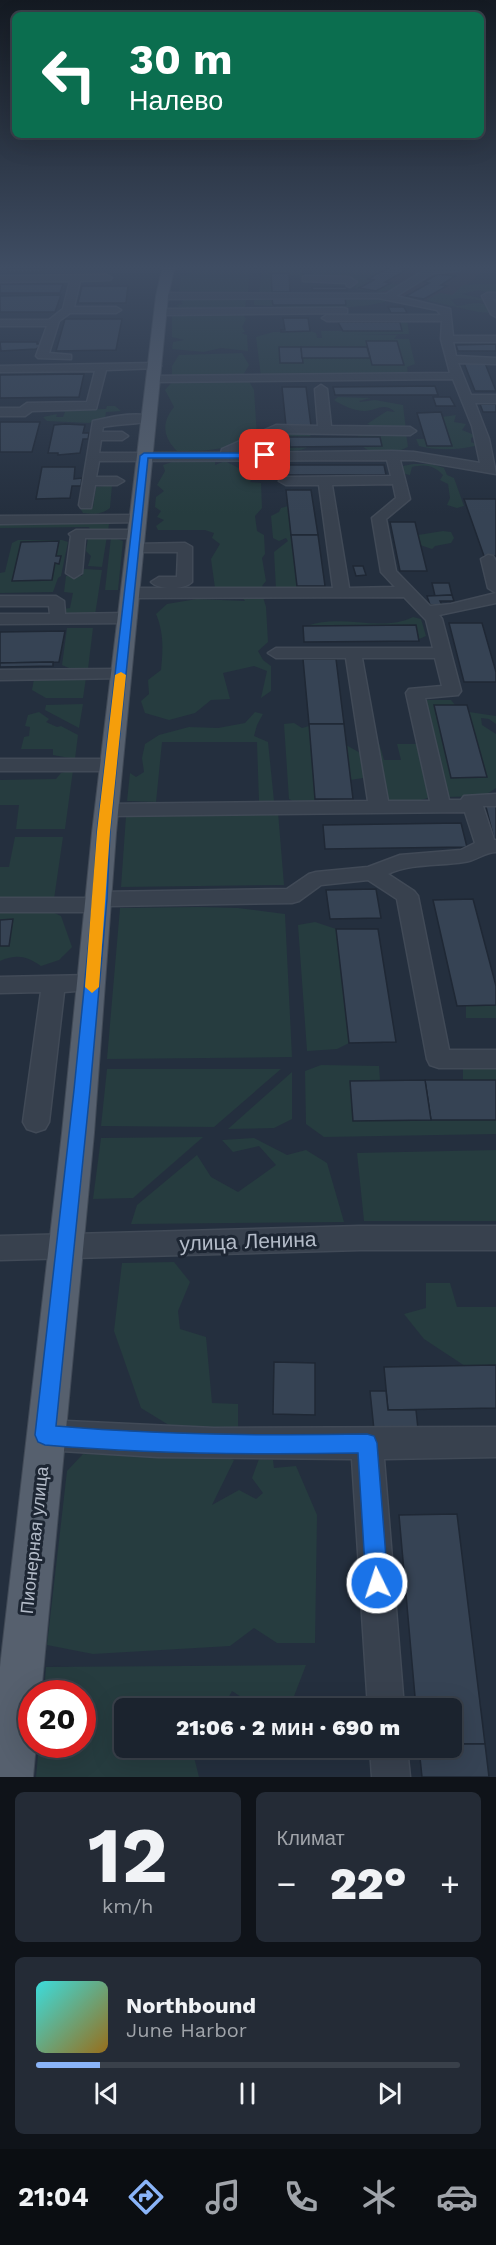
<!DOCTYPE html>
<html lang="ru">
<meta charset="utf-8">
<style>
body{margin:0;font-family:"Work Sans",sans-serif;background:#242b36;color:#f1f3f6;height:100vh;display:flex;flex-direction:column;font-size:22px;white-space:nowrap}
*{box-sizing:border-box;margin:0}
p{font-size:20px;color:#a0a4aa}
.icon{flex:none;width:33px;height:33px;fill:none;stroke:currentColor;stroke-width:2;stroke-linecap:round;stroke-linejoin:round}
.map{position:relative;height:1777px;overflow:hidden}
.details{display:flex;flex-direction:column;gap:15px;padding:15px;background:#0f1319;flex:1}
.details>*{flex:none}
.top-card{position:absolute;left:12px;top:12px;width:472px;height:126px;border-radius:9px;box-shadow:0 6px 24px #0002,0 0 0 2px #39404a;background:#0b6e4f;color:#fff;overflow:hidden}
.speed{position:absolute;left:18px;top:1680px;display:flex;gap:12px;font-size:30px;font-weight:700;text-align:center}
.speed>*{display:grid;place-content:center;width:78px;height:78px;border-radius:50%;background:#1b232e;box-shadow:0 6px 24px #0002,0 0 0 2px #39404a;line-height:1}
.speed .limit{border:9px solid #d22;background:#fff;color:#111}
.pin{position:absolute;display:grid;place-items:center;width:51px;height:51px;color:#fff;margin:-26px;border-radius:12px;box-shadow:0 3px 9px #0006}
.me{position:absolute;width:66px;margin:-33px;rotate:356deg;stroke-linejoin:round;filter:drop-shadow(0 0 4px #0008)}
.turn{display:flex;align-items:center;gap:21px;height:126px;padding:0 18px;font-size:27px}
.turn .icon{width:78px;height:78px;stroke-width:2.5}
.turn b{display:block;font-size:42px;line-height:51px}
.big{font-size:45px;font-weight:800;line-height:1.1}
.details .card{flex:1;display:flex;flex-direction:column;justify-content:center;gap:9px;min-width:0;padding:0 21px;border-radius:9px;background:#242b36}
.details .dial{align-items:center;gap:0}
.dial b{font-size:78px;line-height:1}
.song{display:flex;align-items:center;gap:18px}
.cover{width:72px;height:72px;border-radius:9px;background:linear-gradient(135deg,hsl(180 70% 55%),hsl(40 70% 35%))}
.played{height:6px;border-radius:3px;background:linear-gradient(90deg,#8ab4f8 15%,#39404a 15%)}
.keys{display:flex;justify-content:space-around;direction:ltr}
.heat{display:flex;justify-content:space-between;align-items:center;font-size:33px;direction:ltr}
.details .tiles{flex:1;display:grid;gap:15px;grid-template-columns:1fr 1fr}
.card:last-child{grid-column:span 2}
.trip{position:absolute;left:114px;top:1698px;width:348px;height:60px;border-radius:9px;background:#1b232e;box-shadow:0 6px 24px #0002,0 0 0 2px #39404a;font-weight:800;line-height:60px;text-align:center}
.dock{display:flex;height:96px;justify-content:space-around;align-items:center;background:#0b0e12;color:#a0a4aa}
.dock .icon{width:42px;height:42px}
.dock .selected{color:#8ab4f8}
.dock b{font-size:27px;color:#f1f3f6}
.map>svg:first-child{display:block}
.medical{fill:#32303f}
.green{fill:#263c3f;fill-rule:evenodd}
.building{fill:#364354;stroke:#1f2835;stroke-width:1.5}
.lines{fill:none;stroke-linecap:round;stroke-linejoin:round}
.minor-casing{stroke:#414a57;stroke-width:3}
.major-casing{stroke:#414a57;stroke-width:2}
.minor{fill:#38414e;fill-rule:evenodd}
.major{fill:#56606e;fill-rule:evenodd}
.route{fill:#1a73e8;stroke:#114b97;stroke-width:1.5}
.slow{fill:#f59e0b}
.labels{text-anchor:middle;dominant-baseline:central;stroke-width:6;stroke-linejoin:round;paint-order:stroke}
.street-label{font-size:18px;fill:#b4bcc9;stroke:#1d2633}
.near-street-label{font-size:21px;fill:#b4bcc9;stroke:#1d2633}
</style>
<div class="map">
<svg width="496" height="1777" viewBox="0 0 496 1777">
<rect width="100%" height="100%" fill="#242f3e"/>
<path class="medical" d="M379,265H473L481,266L482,272L451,299L452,304L356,289Z"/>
<g class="green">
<path d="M206,265H255L241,267L250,268L248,293L179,291L181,276L190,275L184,268Z"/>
<path d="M266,265H300L303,277L271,274L272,292L259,293L262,269Z"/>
<path d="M325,265H393L370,278L374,280L360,288L376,291L391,283L401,285C385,294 374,292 356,289L355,280L312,274L311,272L318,271V268Z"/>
<path d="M496,284V295L479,290L462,294L484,299L485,301L459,298L451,300L457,306C470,305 484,297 492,313L478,312L426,300L440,293L452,295L463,285Z"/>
<path d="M285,296L295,299H273L274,305L346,304L345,299L331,296L382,297L386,300L385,302C340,312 299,307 254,305V297Z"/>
<path d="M187,297H246L245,311L223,308L182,309L176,305L183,304L181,302Z"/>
<path d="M181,314H243L246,319L242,327L245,332L241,333L247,335L248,351L221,348L204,352L172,349L173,342L184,340L172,337V316Z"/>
<path d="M348,319H407L409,334H354L397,335L394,339H409L415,364L407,367L408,375L261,377L256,337L273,332L310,331L316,333L317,338H322L321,331H402L400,322H351Z"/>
<path d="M242,353L249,365L242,377H181L172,375V366L179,355Z"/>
<path d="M249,381L254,390L257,436C228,450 209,451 177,451C163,437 161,423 174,407L165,390L172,382Z"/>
<path d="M338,397L371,398L359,401L360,402L375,400L403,405L406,430L378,428L367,424L387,411L395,412C383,401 376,412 363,411C353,410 343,406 334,400Z"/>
<path d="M107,406H115L121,411L106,412L105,419L89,423L47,421L43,417L57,414L56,417H63L65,412L54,410L106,409Z"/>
<path d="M456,415L454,422L466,424L462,430L477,436L471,438V442L479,445C460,450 438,451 419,446L416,439H425L427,446H452L442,417Z"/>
<path d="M280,432L311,433L308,447C293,455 282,449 269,440L270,434Z"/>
<path d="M358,433H406L408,447L401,450H368L363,447L381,446L380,437H358Z"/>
<path d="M175,461H215V465L225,461L254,476L250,482L261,483L262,508L255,516L257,531L264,535L265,554L262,558L266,581L262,586L266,590L215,588L211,559L220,544L212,538L214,533L205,530H158L156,526L164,520L157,517L161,511L155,507L156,497L164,491L157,485L165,471L163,465Z"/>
<path d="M413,464H432L444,468L447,475L454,478L464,506L457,508L447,505L450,498L448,484L440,480L443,475C433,465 426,464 412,467L410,475L401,473L398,467Z"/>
<path d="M112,485L110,508C101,515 94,514 83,513L80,508L93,507L96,487Z"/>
<path d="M288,506L297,586H302L303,590L276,589L274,552L288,541L286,538L279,541L273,538L271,516L279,512L281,508Z"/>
<path d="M0,524H109L108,531L90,530L89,527L0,528Z"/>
<path d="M443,531L451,532L454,538L451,543L435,546L432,549L420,545L418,535Z"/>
<path d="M92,536H107L102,567L88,566L91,556L86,551L88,538Z"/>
<path d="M111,537L123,541L118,590H105Z"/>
<path d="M18,540H62L68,542L61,576L58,578L53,592L0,593V573L5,572L12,543ZM21,542H59L56,556H61L59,563L55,564L52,580H12Z"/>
<path d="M84,569L102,570L95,615H70L63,613V609L70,608L73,593L64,592L66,576H82Z"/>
<path d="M242,597H263L266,607L268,642L258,651L263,660L271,666V691L261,698L267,671L254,666L223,673L230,699L211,700L195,713L169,720L145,713L141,701L149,694L148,680L161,670C163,650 164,633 156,614L167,604L197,599L245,601Z"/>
<path d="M413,617L421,619L426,636L419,639L416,626H307C341,613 381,633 413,617Z"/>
<path d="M67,628H93L88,669H71L62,665Z"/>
<path d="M86,678L83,698H46L32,690L34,679Z"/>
<path d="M421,700H451L455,705L434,706L451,778L487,777L469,712L496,716V724L489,719L481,718L482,725L496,734V788L484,796L445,797Z"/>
<path d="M83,704L79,728L45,710L46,705Z"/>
<path d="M39,712L49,719L46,722L57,727L61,726L78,735L75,759L53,755V749H21L24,737L29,736L30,727L25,726L28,715Z"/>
<path d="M255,712L263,714L257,725L254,736L268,742L274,801H259L257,742H162L156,802L127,801L130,773L136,777L144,772L142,758L145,744L159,735L189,727L218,728L245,723Z"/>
<path d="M294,723L302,728L309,726L315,799L313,803H297L289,799L284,724Z"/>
<path d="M379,743L384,760H401L397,744H420L430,797C417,802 396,808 385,798L374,744Z"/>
<path d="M346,745L364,755L366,771L363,778L350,780Z"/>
<path d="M73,770L65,829H16L19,805H0V780L56,779L61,773Z"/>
<path d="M278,812L284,885L121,887L126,816Z"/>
<path d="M15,837H63L54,899L0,900V867H9Z"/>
<path d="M199,907L238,908L285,914L292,1057L107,1059L120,908Z"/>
<path d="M0,910H48L61,916L72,947L59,960L41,966C26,956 17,954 0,961V946H9L13,920H0Z"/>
<path d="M315,922L336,929L349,1043L337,1049L307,1051L298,925Z"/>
<path d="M496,1005V1018H466V1006Z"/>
<path d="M321,1065L379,1066L380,1081H350L354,1121L496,1120V1134L324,1137L306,1124L305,1071Z"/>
<rect x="463" y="1068" width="33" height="12"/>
<path d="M107,1069H281L214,1127L101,1126Z"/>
<path d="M292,1072V1119L274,1128L228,1129Z"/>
<path d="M203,1137L133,1198L93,1199L101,1138Z"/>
<path d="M254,1138L287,1155L306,1150L327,1163L344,1222L131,1224L137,1205L197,1155L211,1177L238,1192L276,1165L259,1146L233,1152L222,1140Z"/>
<path d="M496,1150V1221H364L357,1153Z"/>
<path d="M174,1262L190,1282L178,1311L180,1329L206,1337L212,1403L238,1404V1431L172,1427L141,1408L114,1331L122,1263Z"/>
<path d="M426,1283H450L457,1307H496V1365L465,1366L424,1339L404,1314L426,1308Z"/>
<path d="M83,1454L225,1457L234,1460L212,1505L239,1490L256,1499L263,1493L252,1478L259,1459L273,1460L274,1468L296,1466L317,1515L315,1643H277L254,1628L230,1646L93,1654L47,1645L67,1471Z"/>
<path d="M306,1665L291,1704C262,1713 255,1706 232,1691L223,1708H124V1748H200L194,1757L199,1777H36L39,1745L82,1744V1694L44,1693L46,1667Z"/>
</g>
<g class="building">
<path d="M391,266L408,269L385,282L391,283L376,291L359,288L374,280L368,279Z"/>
<path d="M8,269H44L43,272H7Z"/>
<path d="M271,273H289L290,292H272Z"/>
<path d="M438,274L455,276L441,285L447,286L424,299L406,296L429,283L424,282Z"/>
<path d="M0,284H63L60,293H0Z"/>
<path d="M82,286H128L126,303H78Z"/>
<rect x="312" y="287" width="35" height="3"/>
<path d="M61,295L55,312H0V296Z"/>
<path d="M345,298L346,305H273L272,299Z"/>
<path d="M388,307H404L407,313H391Z"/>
<path d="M283,318H308L310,331L281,332V330H285Z"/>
<path d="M65,319H122L116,350L56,351Z"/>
<path d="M338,322H400L402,331H343Z"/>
<path d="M366,341H397L404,365H372Z"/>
<path d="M0,342H37V344H41L40,347L36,349L1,351Z"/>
<path d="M496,344V351H458L456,345Z"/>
<path d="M279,347H301L303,363H280Z"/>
<path d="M301,347H367L370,358H302Z"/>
<path d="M464,363H485L496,391H475Z"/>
<path d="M84,374L79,397L0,398V375Z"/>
<path d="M435,386L438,395H335L333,387Z"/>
<path d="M282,387H306L311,426H286Z"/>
<path d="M433,397H450L455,406H436Z"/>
<path d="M480,404H496V412H483Z"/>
<path d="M441,412L452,446H427L417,413Z"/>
<path d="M0,422H40L32,452H0Z"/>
<path d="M65,424L85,425L83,433H89L88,439H83L80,453L58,455V453H48L54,425Z"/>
<path d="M289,437H380L382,446L290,447Z"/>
<path d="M283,465H384L386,475H284Z"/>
<path d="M42,467H75L74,479L82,478L81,486H72L70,498L36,499Z"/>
<path d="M286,490H311L318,535H291Z"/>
<path d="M464,499H496V556H484Z"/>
<path d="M390,522H415L427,571H400Z"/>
<path d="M291,535H318L325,586H297Z"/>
<path d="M59,541L56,556H61L59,564L55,563L52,580L12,581L21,542Z"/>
<path d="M353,566H363L366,575L356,576Z"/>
<path d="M432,583H449L452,595L435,596Z"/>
<path d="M452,595L454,601H440L442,605H430L427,596Z"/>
<path d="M449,623H482L496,672V682H464Z"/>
<path d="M416,625L419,641L304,642L303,626Z"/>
<path d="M65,631L59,662L0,663V632Z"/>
<path d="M303,659H336L344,724H309Z"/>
<path d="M53,662V666L0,667V663Z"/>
<path d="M434,705H467L487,777L451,778Z"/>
<path d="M309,724H344L353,799H315Z"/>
<path d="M485,803H496V839H494Z"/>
<path d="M461,823L467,847L325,849L323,825Z"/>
<path d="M376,889L381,918L330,919L326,890Z"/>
<path d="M473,899L496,986V1005L457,1006L433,900Z"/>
<path d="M13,919L9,946H0V920Z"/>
<path d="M336,929H378L396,1042L349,1043Z"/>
<path d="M425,1080H496V1120H431Z"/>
<path d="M425,1080L431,1120L353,1121L350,1081Z"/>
<path d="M274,1362L315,1363V1415L273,1414Z"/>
<path d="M496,1365V1408L388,1410L384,1367Z"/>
<path d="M370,1391H386L388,1410H416L418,1429L374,1430Z"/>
<path d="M457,1514L485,1744H452V1708H416L399,1515Z"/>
<path d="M452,1744H485L489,1777H422L419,1748H452Z"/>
</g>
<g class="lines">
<defs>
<g id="minor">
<path d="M456,265H467L458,271L433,273L396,296L450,309L453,336H496V342H453L456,356L496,358V364L458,363L471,395H496V403H475L489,439L496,474L414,460H400L410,499L386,519L396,571L430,606L451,604L496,593V603L439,615L442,619L461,691L458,695L425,698L449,800H461L464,796L496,794V806H483L494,840H496V852C484,852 476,861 464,862C438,866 412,863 388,874L414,891L418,896L449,1050H496V1068H439L430,1065L427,1059L397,899L368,880L321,885L299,901L292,903L109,906L107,910L99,912H0V898H90L93,894L100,892L287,889L309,874L316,872L368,867L400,855L461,850L475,843L465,812L107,816L100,814L97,810L100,806L107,804L368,801L346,658H276L268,653L276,648H433L426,620L404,597L130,598L122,593L130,588H333L319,485H286L279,481L286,477L391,476L387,460L99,461L96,477H117L124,481L117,485H95L91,508H81L79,505L93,421C107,418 143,409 154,419C148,424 114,424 103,427L102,432H122L128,436L122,440H101L99,453H221L222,449L276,425L318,426L315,389L321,385L327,389L331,426L410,427L416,431L410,435L278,433L236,453L392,451L414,452L480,463L472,426L453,379L153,382L147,379L153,376L450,373L441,339L442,321H327L322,318L327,315H441L437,310L378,298L162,299L157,296L162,293L386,294L428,268ZM393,484L396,498L372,518L381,572L395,587L349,588L332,485ZM362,658H435L442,686L409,689L406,693L430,801H388Z"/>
<path d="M488,265H496V268L490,267Z"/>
<path d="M107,275L112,278L110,280L80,281L74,307H116L121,310L116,313H70L59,321L49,353L71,355V359L38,358L36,356L47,326H0V320H49L63,309L70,281L0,282V276Z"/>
<path d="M306,276L349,277L357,282L350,287L347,286L346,283L303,281V277Z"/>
<path d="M487,293H496V299H493L496,304V317L491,314L482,296Z"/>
<path d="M343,308L347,309V313L161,315L156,312L161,309Z"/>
<path d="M155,363L161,366L159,368L106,370L96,409L32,411L25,416H0V408H20L27,403L87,402L95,371L0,372V366Z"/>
<path d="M138,515L143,516L145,519L143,522L0,524V516Z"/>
<path d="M76,530H137L144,534L137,538H85L82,573L74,578L66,573L71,536L69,534Z"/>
<path d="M185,543L192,547V582C184,590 159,590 151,582L159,577H177L178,552H135L128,548L135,544Z"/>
<path d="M488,555L493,556L496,561V593L488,588L481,559Z"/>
<path d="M0,596H56L64,601L65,614L128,613L136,618L128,623L0,624V614H50L49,606H0Z"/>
<path d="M121,669L127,670L130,674L127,678L0,680V670Z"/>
<path d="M0,759H112L119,761L121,765L119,769L112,771H0Z"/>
<path d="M92,975L100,977L103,983L100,989L64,992L49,1122L45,1129L36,1132L27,1129L23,1122L41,992L0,993V977Z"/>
<path d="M360,1226H496V1250H360L0,1260V1236Z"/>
<path d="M45,1420L214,1428L496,1427V1457L384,1459L404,1708H368L352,1459L158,1457L45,1450L34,1446L29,1435L34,1424Z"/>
<path d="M370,1748H407L410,1777H372Z"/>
</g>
<path id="major" d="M163,265H175L168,296L116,833L94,1133L41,1694H32V1744H36L33,1777H0V1667L62,1133L92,833L156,296Z"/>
</defs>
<use href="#minor" class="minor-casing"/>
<use href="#major" class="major-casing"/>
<use href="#minor" class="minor"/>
<use href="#major" class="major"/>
</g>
<linearGradient id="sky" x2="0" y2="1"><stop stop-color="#141a22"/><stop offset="0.52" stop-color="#3f4d63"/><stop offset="1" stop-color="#3f4d63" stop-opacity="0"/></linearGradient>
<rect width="496" height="514" fill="url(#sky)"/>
<path class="route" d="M144,453H265L269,455L265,458H148L110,832L107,899L90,1090L56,1426C160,1435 263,1436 367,1434L374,1436L377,1443L388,1583L385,1591L377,1594L369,1591L366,1583L358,1453C253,1455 149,1454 45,1445L38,1442L35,1435L74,1090L93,899L97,832L140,456Z"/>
<path class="slow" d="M121,672L126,675L110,832L99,987L92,993L85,987L97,832L115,675Z"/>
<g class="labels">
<g class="street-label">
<text transform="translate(34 1540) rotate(-84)">Пионерная улица</text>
</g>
<g class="near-street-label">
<text transform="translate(248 1241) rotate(-2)">улица Ленина</text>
</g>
</g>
</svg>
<div class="speed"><div class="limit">20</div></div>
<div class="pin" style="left:265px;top:455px;background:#d93025"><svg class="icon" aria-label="arrive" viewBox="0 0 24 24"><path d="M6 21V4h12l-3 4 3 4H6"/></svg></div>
<svg class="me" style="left:377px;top:1583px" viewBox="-20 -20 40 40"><circle r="17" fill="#1a73e8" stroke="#fff" stroke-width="3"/><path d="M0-11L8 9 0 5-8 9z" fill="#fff"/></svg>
<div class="trip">21:06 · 2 мин · 690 m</div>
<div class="top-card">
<div class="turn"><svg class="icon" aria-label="left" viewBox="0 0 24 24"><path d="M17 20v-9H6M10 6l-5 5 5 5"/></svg><div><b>30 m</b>Налево</div></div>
</div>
</div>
<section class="details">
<div class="tiles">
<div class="card dial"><b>12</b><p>km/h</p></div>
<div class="card"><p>Климат</p>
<div class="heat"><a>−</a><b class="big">22°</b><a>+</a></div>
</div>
<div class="card">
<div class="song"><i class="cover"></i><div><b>Northbound</b><p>June Harbor</p></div></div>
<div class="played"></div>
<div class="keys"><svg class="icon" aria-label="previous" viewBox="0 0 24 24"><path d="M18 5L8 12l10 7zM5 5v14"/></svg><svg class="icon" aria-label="pause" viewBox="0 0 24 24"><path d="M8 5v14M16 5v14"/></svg><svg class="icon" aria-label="next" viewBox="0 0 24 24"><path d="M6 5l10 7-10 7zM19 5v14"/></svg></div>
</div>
</div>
</section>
<nav class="dock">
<b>21:04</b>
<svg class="icon selected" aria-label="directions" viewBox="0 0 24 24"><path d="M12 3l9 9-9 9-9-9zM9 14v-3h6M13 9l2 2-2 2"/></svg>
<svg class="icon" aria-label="music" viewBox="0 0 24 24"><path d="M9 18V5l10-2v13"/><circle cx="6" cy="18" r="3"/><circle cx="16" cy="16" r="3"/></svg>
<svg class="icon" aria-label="phone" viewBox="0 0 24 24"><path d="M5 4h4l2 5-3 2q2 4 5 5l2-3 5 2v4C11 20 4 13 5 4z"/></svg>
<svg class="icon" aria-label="climate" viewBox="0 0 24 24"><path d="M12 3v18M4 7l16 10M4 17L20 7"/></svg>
<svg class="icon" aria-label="car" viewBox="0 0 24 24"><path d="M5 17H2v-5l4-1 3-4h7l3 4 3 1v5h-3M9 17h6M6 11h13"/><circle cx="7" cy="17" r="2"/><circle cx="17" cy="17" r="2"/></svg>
</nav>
